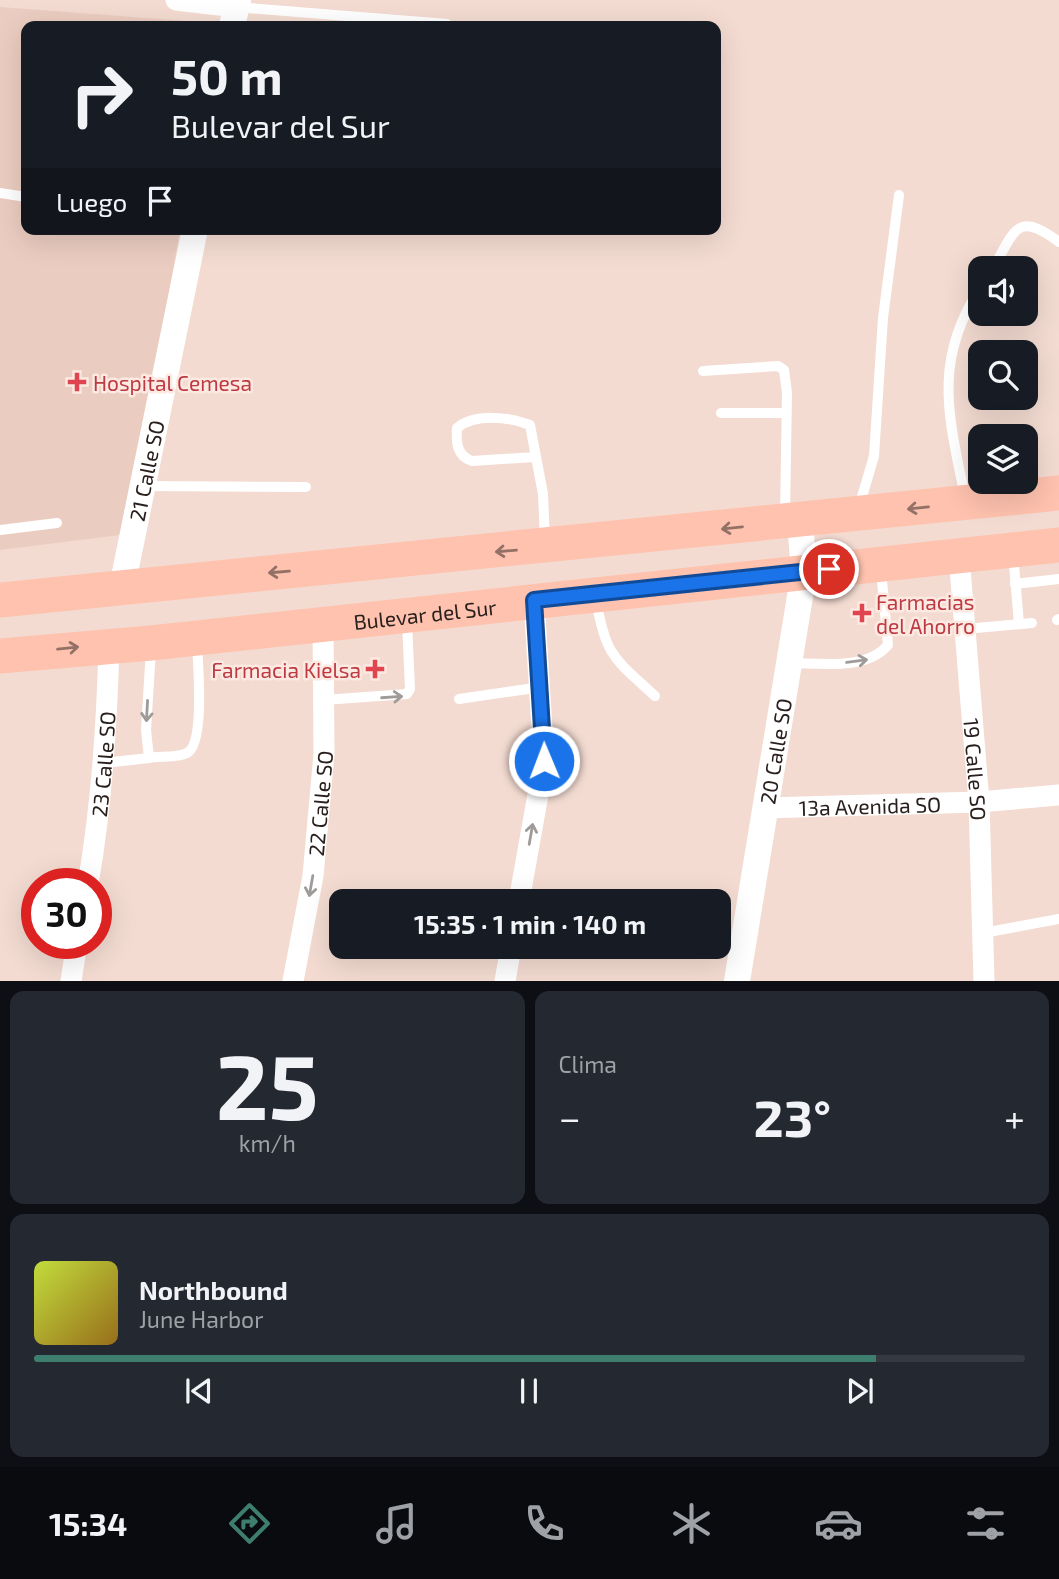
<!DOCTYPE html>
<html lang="es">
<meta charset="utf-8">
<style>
body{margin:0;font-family:"Exo 2",sans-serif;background:#242831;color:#f1f3f6;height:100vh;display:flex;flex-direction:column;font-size:26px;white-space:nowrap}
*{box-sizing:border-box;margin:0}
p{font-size:23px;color:#9ea1a6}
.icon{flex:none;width:38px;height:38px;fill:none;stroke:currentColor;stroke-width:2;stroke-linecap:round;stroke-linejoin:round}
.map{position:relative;height:981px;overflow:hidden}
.side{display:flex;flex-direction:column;gap:10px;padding:10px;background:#0d0f14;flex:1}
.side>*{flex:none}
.hud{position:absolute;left:21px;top:21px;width:700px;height:214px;border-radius:14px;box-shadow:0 7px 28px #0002;background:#171b24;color:#f1f3f6;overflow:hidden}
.controls{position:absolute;left:968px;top:256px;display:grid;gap:14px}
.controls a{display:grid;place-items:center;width:70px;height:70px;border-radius:14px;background:#171b24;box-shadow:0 7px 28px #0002;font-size:35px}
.speed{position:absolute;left:21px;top:868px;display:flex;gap:14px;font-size:35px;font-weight:700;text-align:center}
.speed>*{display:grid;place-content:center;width:91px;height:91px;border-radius:50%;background:#171b24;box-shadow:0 7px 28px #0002;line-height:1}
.speed .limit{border:10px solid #d22;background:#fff;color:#111}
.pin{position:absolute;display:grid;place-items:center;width:60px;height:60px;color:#fff;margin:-30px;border:4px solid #fff;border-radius:50%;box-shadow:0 2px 7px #0007}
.me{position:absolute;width:77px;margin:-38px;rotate:359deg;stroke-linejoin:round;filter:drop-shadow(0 0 5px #0008)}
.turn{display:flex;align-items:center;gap:24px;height:147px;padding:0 35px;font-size:32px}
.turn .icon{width:91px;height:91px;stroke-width:2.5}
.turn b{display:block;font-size:49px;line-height:60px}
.then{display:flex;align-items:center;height:66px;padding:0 35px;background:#0003;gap:14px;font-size:26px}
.big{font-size:52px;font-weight:700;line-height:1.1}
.side .widget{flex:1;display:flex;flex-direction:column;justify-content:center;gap:10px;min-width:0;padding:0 24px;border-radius:14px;background:#242831}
.side .dial{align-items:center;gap:0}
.dial b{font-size:91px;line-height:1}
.song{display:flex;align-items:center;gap:21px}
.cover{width:84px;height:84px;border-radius:10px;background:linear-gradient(135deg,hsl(70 70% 55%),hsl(40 70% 35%))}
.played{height:7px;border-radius:4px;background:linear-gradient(90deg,#3d7e6e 85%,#363941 85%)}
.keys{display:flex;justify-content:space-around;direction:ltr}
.heat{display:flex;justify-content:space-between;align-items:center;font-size:38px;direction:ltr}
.side .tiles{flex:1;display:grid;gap:10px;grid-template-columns:1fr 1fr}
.widget:last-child{grid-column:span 2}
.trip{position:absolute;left:329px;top:889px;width:402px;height:70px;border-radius:14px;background:#171b24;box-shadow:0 7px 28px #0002;font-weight:700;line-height:70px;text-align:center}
.tabs{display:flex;height:112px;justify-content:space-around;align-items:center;background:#090b0e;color:#9ea1a6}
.tabs .icon{width:49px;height:49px}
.tabs .active{color:#3d7e6e}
.tabs b{font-size:32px;color:#f1f3f6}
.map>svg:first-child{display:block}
.built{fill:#ebccc0}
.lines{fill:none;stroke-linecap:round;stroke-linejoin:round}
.service{stroke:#fff;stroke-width:10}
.minor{stroke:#fff;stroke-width:21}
.tertiary{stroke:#fff;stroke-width:26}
.trunk{stroke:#fec2ae;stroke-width:35}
.oneway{stroke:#947166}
.oneway2{stroke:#9f9b99}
.route-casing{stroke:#114b97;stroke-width:18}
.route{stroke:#1a73e8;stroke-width:12}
.health-dot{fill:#e0444e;stroke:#fce9e1;stroke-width:2.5}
.labels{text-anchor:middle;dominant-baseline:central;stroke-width:5;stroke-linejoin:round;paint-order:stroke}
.health-label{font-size:21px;fill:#be3a42;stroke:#fce9e1;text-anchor:start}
.street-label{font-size:21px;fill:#29201d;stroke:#fce9e1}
</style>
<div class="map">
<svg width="1059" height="981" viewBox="0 0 1059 981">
<rect width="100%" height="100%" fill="#f3dbd1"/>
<path class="built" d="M0,7L187,21L191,26H26V229H180L128,534L0,550Z"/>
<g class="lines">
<g class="service">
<path d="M236,7L447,24"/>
<path d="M0,193L26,197"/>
<path d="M993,268C1015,231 1016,210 1059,242"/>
<path d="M703,371L778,366L784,370L787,393L785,516"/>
<path d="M721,413H786"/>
<path d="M535,457L472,461C457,456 456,443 457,428C475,413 510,417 530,425L543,494L545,541"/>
<path d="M142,486L306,487"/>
<path d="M965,497C949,417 932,362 980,288"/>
<path d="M859,507L874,456L883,318L899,195"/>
<path d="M0,530L57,523"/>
<path d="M1013,553L1019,624"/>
<path d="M1015,584L1059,579"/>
<path d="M596,600C606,657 614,658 655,696"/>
<path d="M1057,620L1059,619"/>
<path d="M965,629L1032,623"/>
<path d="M151,649L146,730L149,758C160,756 177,758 187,753C205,744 198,664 197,644"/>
<path d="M789,663C820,663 866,671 888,645L881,570"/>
<path d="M459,699L541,687"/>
<path d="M324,700L407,694L410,689L407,621"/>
<path d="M104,763L149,758"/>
<path d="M983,933L1059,919"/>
</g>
<g class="minor">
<path d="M176,0L236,7"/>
<path id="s1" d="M959,556L979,802L984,981"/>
<path id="s2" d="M765,808L979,802L1059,795"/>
<path id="s3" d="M88,884C102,804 107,725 109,644"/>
<path d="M519,901L544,761L534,600"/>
<path d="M71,981L77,943"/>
<path id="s4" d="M293,981L313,876L324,754L323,622"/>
<path d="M505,981L511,947"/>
</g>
<g class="tertiary">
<path d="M232,26L238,0"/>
<path id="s5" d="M122,587L195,229"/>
<path id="s6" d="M737,981L804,572L800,521"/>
</g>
<g class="trunk">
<path d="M0,600L1059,493"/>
<path id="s7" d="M0,656L151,643L1059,545"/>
</g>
</g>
<defs><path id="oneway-shaft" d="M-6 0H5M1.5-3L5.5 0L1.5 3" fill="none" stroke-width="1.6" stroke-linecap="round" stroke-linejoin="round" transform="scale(1.75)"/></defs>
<g class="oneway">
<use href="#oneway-shaft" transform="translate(918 508) rotate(174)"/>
<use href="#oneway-shaft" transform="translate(732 528) rotate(174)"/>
<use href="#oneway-shaft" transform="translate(506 551) rotate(175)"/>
<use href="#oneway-shaft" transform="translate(279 572) rotate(175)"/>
<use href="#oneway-shaft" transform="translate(68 648) rotate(-6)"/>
</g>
<g class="oneway2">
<use href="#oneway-shaft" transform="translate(857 661) rotate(-8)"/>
<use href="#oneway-shaft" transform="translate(392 697) rotate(-4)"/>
<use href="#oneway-shaft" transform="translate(147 711) rotate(93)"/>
<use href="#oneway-shaft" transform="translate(531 834) rotate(-80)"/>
<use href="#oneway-shaft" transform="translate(311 886) rotate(100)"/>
</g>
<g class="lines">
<defs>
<path id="route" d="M544,761L534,600L829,569"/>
</defs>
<use href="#route" class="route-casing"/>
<use href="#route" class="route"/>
</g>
<g class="health-dot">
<path d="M73.5 371.5h7v7h7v7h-7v7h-7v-7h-7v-7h7z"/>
<path d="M858.5 602.5h7v7h7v7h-7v7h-7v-7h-7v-7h7z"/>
<path d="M371.5 658.5h7v7h7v7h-7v7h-7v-7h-7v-7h7z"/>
</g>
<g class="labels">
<g class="health-label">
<text x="93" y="382">Hospital Cemesa</text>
<text x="876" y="601">Farmacias<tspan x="876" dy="24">del Ahorro</tspan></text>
<text x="361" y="669" text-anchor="end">Farmacia Kielsa</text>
</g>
<g class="street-label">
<text stroke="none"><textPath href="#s5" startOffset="119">21 Calle SO</textPath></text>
<text stroke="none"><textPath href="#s7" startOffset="427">Bulevar del Sur</textPath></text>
<text stroke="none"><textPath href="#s6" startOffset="233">20 Calle SO</textPath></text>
<text stroke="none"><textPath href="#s3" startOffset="121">23 Calle SO</textPath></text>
<text stroke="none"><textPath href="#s1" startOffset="214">19 Calle SO</textPath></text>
<text stroke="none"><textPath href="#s4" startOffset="180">22 Calle SO</textPath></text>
<text stroke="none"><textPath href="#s2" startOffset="105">13a Avenida SO</textPath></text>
</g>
</g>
</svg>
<div class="controls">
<a><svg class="icon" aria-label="sound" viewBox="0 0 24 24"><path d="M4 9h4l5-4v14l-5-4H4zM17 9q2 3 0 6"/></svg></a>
<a><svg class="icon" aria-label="search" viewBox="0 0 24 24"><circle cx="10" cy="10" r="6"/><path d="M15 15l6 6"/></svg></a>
<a><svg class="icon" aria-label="layers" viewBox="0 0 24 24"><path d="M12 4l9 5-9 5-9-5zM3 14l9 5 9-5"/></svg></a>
</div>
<div class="speed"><div class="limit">30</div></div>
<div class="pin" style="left:829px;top:569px;background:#d93025"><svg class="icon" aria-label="arrive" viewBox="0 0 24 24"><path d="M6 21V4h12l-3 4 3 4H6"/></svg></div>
<svg class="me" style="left:544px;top:761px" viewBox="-20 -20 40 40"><circle r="17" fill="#1a73e8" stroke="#fff" stroke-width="3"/><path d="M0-11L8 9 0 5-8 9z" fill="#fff"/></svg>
<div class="trip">15:35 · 1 min · 140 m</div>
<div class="hud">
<div class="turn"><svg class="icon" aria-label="right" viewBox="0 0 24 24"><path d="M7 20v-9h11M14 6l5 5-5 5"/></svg><div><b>50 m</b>Bulevar del Sur</div></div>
<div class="then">Luego<svg class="icon" aria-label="arrive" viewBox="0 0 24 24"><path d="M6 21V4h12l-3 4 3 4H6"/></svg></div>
</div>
</div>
<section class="side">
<div class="tiles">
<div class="widget dial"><b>25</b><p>km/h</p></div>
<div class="widget"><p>Clima</p>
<div class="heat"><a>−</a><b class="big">23°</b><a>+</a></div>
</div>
<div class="widget">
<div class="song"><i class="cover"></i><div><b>Northbound</b><p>June Harbor</p></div></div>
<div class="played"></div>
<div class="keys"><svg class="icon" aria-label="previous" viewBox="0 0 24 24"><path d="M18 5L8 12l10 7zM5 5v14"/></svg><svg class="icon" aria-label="pause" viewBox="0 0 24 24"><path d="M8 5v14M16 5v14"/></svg><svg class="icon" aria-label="next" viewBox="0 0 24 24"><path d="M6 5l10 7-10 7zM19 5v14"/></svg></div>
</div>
</div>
</section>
<nav class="tabs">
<b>15:34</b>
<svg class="icon active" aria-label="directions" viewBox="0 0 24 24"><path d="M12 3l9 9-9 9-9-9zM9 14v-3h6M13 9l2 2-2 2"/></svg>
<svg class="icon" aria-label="music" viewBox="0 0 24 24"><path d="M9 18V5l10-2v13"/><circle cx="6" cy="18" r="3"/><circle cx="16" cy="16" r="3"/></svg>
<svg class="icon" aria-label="phone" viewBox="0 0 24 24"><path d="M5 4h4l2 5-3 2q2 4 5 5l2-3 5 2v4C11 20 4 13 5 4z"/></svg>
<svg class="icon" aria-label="climate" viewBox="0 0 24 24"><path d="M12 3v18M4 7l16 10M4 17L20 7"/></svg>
<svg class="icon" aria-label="car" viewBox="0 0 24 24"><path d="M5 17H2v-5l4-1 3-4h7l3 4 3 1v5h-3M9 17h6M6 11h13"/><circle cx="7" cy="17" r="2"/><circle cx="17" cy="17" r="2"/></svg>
<svg class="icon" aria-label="filters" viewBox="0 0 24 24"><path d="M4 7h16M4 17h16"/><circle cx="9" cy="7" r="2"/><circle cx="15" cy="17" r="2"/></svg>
</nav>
